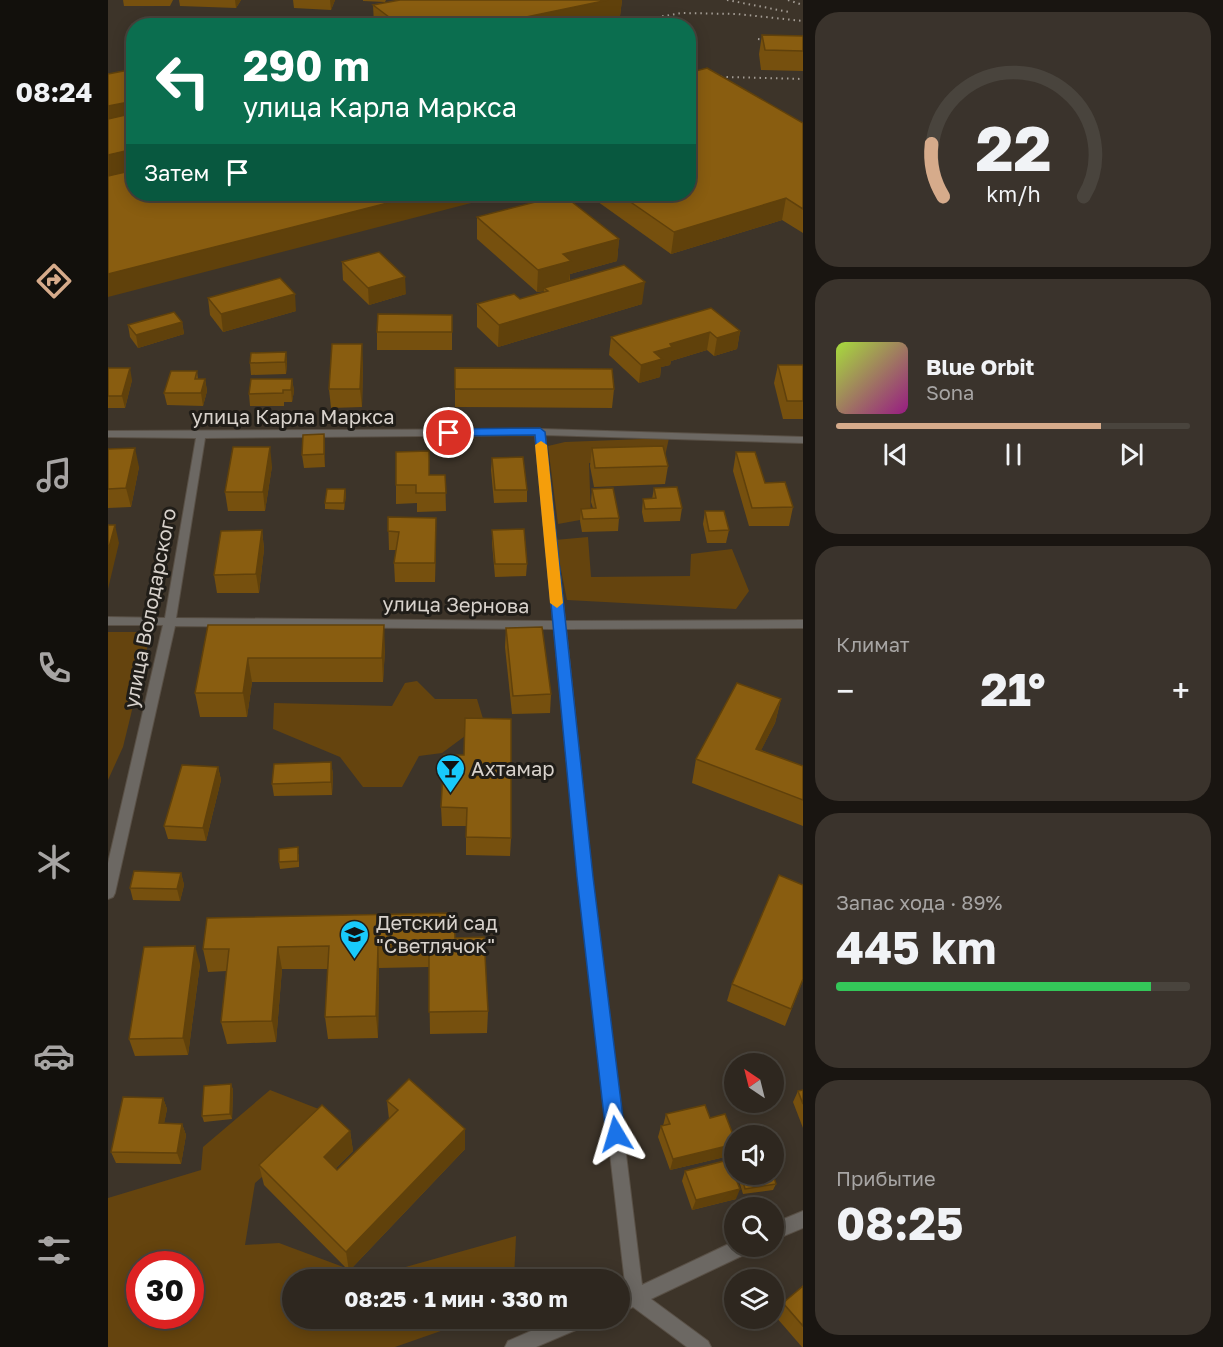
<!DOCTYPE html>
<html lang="ru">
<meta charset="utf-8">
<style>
body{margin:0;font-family:"Golos Text",sans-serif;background:#3a332c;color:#f1f3f6;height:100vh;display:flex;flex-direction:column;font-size:22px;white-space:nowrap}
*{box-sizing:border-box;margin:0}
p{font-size:20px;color:#a7a5a4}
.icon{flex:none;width:33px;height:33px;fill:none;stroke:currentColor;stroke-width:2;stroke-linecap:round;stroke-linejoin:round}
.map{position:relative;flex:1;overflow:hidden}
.drawer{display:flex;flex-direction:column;gap:12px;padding:12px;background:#191511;width:420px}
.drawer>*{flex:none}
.banner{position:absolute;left:18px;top:18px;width:570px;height:183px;border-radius:24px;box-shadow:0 3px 15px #0003,0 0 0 2px #49443d;background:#0b6e4f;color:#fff;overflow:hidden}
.needle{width:39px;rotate:325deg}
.fabs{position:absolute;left:616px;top:1053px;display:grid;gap:12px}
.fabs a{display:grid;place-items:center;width:60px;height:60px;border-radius:50%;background:#2e271f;box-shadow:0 3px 15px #0003,0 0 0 2px #49443d;font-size:30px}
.speed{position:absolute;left:18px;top:1251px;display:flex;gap:12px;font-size:30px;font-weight:700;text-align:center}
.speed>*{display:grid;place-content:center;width:78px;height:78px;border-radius:50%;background:#2e271f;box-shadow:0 3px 15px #0003,0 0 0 2px #49443d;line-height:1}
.speed .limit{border:9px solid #d22;background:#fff;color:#111}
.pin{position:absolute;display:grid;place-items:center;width:51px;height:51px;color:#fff;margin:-26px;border:3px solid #fff;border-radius:50%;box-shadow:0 2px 6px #0007}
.me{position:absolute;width:66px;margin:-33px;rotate:353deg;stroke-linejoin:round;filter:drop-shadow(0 0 4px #0008)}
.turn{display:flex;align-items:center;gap:21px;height:126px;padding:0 18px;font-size:27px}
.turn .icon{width:78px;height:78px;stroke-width:2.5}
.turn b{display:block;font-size:42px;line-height:51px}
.then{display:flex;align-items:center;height:57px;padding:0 18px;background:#0003;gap:12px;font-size:22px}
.big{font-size:45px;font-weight:700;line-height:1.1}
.drawer .card{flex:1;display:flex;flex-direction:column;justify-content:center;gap:9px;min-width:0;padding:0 21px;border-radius:24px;background:#3a332c}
.drawer .dial{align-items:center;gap:0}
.dial svg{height:156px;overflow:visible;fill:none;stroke:#49443d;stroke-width:7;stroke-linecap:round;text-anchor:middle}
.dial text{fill:#f1f3f6;stroke:none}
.song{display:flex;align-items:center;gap:18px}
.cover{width:72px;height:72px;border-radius:9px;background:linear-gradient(135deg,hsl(80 70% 55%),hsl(310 70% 35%))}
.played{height:6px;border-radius:3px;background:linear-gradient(90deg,#d6ab8b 75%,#49443d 75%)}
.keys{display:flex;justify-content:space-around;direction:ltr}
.heat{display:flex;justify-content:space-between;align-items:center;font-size:33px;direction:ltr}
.charge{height:9px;border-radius:4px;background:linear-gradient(90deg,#34c759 89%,#49443d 0)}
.trip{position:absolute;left:174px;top:1269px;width:348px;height:60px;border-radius:30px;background:#2e271f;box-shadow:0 3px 15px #0003,0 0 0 2px #49443d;font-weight:700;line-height:60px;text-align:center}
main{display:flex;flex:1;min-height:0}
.tab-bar{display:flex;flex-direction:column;width:108px;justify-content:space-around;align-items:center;background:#12100c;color:#a7a5a4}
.tab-bar .icon{width:42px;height:42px}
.tab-bar .on{color:#d6ab8b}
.tab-bar b{font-size:27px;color:#f1f3f6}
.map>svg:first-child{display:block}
.green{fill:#65440e;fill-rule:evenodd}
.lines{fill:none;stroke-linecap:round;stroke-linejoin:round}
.street-casing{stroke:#595046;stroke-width:2}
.street{fill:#6c6863;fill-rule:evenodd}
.rail{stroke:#a49d95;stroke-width:2;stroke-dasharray:1.5 4;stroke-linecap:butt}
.wall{fill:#76500e}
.shaded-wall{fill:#60410b}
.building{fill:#895d10;stroke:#60410b;stroke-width:1.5}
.route{fill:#1a73e8;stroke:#114b97;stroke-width:1.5}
.slow{fill:#f59e0b}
.labels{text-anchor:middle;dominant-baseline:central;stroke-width:6;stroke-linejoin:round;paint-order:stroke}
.street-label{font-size:20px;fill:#d8d2cc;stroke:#201d18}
.poi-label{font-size:20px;fill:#d8d2cc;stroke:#201d18;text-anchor:start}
</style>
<main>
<nav class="tab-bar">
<b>08:24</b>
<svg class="icon on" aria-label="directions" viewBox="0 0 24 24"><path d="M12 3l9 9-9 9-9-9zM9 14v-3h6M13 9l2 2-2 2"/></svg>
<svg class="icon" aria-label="music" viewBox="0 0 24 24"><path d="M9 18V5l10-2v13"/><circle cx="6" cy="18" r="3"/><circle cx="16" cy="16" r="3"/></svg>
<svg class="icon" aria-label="phone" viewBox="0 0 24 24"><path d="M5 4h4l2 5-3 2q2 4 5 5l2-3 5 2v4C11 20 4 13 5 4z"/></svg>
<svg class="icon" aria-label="climate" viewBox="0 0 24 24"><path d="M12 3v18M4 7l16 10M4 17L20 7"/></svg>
<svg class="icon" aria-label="car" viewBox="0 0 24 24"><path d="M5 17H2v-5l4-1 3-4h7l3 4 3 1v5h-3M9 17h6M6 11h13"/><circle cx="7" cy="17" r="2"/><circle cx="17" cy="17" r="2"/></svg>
<svg class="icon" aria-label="filters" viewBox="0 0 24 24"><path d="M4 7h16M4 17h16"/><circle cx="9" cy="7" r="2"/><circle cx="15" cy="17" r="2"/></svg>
</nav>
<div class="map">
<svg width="695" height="1347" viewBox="0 0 695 1347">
<rect width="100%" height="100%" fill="#3d3429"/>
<g class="green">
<path d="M561,438L556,461L481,463L483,518L450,524L440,446L457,442Z"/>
<path d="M480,537L483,577L582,576L583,554L624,549L641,591L628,609L459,600L447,540Z"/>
<path d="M0,632H43L15,747L0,780Z"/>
<path d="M309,681L327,699H369L376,722L334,753L311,756L294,787H255L232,757L165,729L166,703L284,706L297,683Z"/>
<path d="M162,1090L226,1115L147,1183L137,1245L171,1243L262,1277L408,1236L406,1279L184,1280V1318L367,1319L287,1347H0V1198L93,1170L95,1147ZM32,1264H82V1316H32Z"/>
</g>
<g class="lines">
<defs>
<g id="street">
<path d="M432,429L695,437V443L437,435L457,621L695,620V628L458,629L484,877L534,1285L627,1241V1246H644L642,1252L543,1299L600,1341L603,1347H579L525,1307L512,1313V1295L518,1292L470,877L446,629L67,626L7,893L5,897L0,899V863L55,625H0V617L57,618L88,438L0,437V431ZM427,435L445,621L68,618L97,438Z"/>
<path d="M695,1211V1228L666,1240V1223Z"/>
<path d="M453,1318H485L482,1324L428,1347H397L400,1341Z"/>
</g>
</defs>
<use href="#street" class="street-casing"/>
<use href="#street" class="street"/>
<g class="rail">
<path d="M619,0L681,12"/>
<path d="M680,0L695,5"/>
<path d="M500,26L573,13L629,14L695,21"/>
<path d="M650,39L695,43"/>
<path d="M580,76L695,79"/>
</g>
</g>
<g class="wall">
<path d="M15,0H65L62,6H16Z"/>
<path d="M71,0H133L128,8L72,6Z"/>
<path d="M185,0H227L223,10L186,8Z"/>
<path d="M255,0H278L277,2L255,1Z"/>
<path d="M292,0H514L512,16L466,26H268L266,24L265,5Z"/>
<path d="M654,35L695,36V71L653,70L651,54Z"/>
<path d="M695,123V233L674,220L563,254L479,194H580Z"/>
<path d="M369,217L511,239L509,261L462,274V280L534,304L390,347L369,327V304L412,299L435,293L436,291L429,292L369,239Z"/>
<path d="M234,262L298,294L261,305L235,280Z"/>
<path d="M100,298L188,311L115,332L102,315Z"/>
<path d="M603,308L632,331L629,349L606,356L599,350L563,361L562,365L553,367L552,377L531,383L501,355L503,337Z"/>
<path d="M344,315V350H269V332Z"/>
<path d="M74,322L76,334L30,348L22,337L20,325Z"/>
<path d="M178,352L179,364L178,374L143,375L142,363Z"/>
<path d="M255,362L254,407L223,408L221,389Z"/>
<path d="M670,365H695V419H675L666,383Z"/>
<path d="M0,368L24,380L17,408H0Z"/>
<path d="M347,368L506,389L504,408L347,407Z"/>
<path d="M89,371L90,379H97L99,391L95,406L59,405L56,393Z"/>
<path d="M184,379L186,391L184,402H176V406H142L141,394Z"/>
<path d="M216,434L217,467L196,468L194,455Z"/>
<path d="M484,448L560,466L557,484L486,487L482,466Z"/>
<path d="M0,449L31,467L23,507L0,508Z"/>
<path d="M628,452L657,483L685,507L681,526H641L625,471Z"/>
<path d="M384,458L419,490V502L386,503L383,470Z"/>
<path d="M164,466L157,511H120L117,492Z"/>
<path d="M321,475H337L338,511L309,512V503L288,504V485Z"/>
<path d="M546,488L574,508L572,521L536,522L534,512L535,499H544Z"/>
<path d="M237,489L238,495L236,510L217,509V503Z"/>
<path d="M484,489L511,518L510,531L474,532L472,521L473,509L485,508L483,502Z"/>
<path d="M597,511L621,530L618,543H599L595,524Z"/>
<path d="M280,517L328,536L327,582H287L286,563L288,550H281Z"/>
<path d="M154,530L156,549L151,593H109L106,575Z"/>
<path d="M384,530L419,564L418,576L387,577L384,543Z"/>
<path d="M100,625L277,649L275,682H144L139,717H92L87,693Z"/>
<path d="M398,628L443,694L442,713L404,714L397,647Z"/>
<path d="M673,699L667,723L653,750L695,766V826L584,783L588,759Z"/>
<path d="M336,755L403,838L402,856L358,855V826H334L333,807Z"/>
<path d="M223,762L225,775L224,795L166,796L164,784Z"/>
<path d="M110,767L113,780L98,841L60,839L56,826Z"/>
<path d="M191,854V867L172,869L171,862Z"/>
<path d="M73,873L76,885L72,901L25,900L22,888Z"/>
<path d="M347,938L380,1011L379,1033L322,1034L321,967L271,968L270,1038L220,1039L217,1017L220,969H174L168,1042L119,1044L113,1022L119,971L100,972L95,949Z"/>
<path d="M92,964L80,1055L27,1056L21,1039Z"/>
<path d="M695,980L677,1026L619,1001L624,984Z"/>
<path d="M123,1084L125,1090L124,1119L96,1122L94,1116Z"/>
<path d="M695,1090V1128L685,1102L690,1091Z"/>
<path d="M55,1098L59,1109L56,1123L74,1124L78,1135L73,1164L8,1163L3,1152Z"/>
<path d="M279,1101L357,1129V1149L241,1271L156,1185L151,1165L242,1131L245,1151L228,1168L229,1170L281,1119Z"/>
<path d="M558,1114L602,1118L625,1155L562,1170L550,1137L553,1126H555Z"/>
<path d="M577,1171L628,1199L584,1210L574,1181Z"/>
<path d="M629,1174H665L668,1184L665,1190L635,1194Z"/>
<path d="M695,1286V1347H694L668,1317L675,1303Z"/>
</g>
<g class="shaded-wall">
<path d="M127,0H133L128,8Z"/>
<path d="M222,0H227L223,10Z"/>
<path d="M500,0H514L512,16L466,26H375Z"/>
<path d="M26,101V122L0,127V106Z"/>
<path d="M26,149V171L0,177V155Z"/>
<path d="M315,194H398L0,297V274Z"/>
<path d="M678,198L674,220L563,254L566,232Z"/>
<path d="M511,239L509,261L462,274L461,283L436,288V291L429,292L430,270L455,254Z"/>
<path d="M297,277L298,294L261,305L260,288Z"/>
<path d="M537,282L534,304L390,347L391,325Z"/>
<path d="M187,294L188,311L115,332L113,314Z"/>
<path d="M74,322L76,334L30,348L28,335Z"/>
<path d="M632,331L629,349L606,356L609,338Z"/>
<path d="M602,332L599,350L563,361L562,365L553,367L552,377L531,383L533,365L546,352L562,344Z"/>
<path d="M254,344L255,362L254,407L252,389Z"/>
<path d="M178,352L179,364L178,374L177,362Z"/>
<path d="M22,368L24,380L17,408L14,396Z"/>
<path d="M97,379L99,391L95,406L93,393Z"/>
<path d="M184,379L186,391L184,402L183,390Z"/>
<path d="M216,434L217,447V467L216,454Z"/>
<path d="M162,447L164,466L157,511L155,492Z"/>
<path d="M27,448L31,467L23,507L18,488Z"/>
<path d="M237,489L238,495L236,510V503Z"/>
<path d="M328,518V536L327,582V563Z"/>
<path d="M7,525L11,543L0,589V551Z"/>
<path d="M154,530L156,549L151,593L148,574Z"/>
<path d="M276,625L277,649L275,682L274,658Z"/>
<path d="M140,658L144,682L139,717L135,693Z"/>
<path d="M673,699L667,723L642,772L648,749Z"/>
<path d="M223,762L225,775L224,795L223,782Z"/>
<path d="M110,767L113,780L98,841L95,828Z"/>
<path d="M73,873L76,885L72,901L69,889Z"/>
<path d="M87,946L92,964L80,1055L75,1038Z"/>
<path d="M270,946L271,968L270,1038L268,1016Z"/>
<path d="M170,947L174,969L168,1042L164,1021Z"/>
<path d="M123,1084L125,1090L124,1119L122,1114Z"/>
<path d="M55,1098L59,1109L54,1134L51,1123Z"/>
<path d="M74,1124L78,1135L73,1164L69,1153Z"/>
<path d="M357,1129V1149L241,1271L238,1252Z"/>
<path d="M242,1131L245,1151L219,1177L216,1157Z"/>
<path d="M627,1144V1149L625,1155L562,1170L565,1159Z"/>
<path d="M632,1189L628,1199L584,1210L588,1200Z"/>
</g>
<g class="building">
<path d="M292,0H500L375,26H293L265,5Z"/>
<path d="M654,35L695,36V51L657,50Z"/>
<path d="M599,68L695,123V209L678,198L566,232L511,194H580V73Z"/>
<path d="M26,69V101L0,106V74Z"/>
<path d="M26,113V149L0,155V119Z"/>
<path d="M26,170V194H315L0,274V176Z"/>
<path d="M455,195L511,239L455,254L463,261L430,270L369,217Z"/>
<path d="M271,252L297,277L260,288L234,262Z"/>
<path d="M516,265L537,282L391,325L369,304L406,294L412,299L440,291L436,288Z"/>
<path d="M172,278L187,294L113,314L100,298Z"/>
<path d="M603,308L632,331L609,338L602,332L562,344L564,347L546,352L554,359L533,365L503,337Z"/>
<path d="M66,312L74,322L28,335L20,325Z"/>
<path d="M270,314L344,315V332H269Z"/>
<path d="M224,344H254L252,389H221Z"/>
<path d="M178,352L177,362L142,363L143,353Z"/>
<path d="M670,365H695V401H679Z"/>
<path d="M0,368H22L14,396H0Z"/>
<path d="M347,368L504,369L506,389H347Z"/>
<path d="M63,371H89L87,379H97L93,393H56Z"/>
<path d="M143,379H184L183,390H175V393L141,394Z"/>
<path d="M216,434V454L194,455L195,435Z"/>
<path d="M555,446L560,466L487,468L484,448Z"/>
<path d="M125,447H162L155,492H117Z"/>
<path d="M27,448L18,488L0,489V449Z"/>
<path d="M321,451V475H337L338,493H308V485H288V452Z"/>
<path d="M628,452H647L657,483L677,482L685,507L644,508Z"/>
<path d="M415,457L419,490H387L384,458Z"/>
<path d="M569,487L574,508L537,509L535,499L548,498L546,488Z"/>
<path d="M505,488L511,518L475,519L473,509L488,508L484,489Z"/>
<path d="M219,489H237L236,503H217Z"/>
<path d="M597,511H616L621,530L601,531Z"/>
<path d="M280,517L328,518L327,563H286L291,532L280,531Z"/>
<path d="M0,525H7L0,551Z"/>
<path d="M416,529L419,564H387L384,530Z"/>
<path d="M154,530L148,574L106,575L113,531Z"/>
<path d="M100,625H276L274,658H140L135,693H87Z"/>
<path d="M434,627L443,694L405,696L398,628Z"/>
<path d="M629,683L673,699L648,749L695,766V800L588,759Z"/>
<path d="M357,718L403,719V838L358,837L359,808L333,807L336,755H356Z"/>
<path d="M223,762V782L164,784L166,764Z"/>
<path d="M74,765L110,767L95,828L56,826Z"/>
<path d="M190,847V861L171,862V849Z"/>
<path d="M26,871L73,873L69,889L22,888Z"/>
<path d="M671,875L695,885V979L683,1009L624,984Z"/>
<path d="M346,913L347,938L376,937L380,1011L321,1012V945L270,946L268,1016L217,1017L221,946L170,947L164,1021L113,1022L121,949H95L99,918Z"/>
<path d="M87,946L75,1038L21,1039L36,947Z"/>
<path d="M301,1079L357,1129L238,1252L151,1165L214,1105L242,1131L216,1157L229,1170L290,1110L279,1101Z"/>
<path d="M123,1084L122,1114L94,1116L96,1086Z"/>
<path d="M695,1090V1104L690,1091Z"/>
<path d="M15,1097L55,1098L51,1123L74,1124L69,1153L3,1152Z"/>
<path d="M597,1105L602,1118L617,1114L627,1140V1144L565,1159L553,1126L562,1124L558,1114Z"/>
<path d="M620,1160L632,1189L588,1200L577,1171Z"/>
<path d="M633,1174H665L668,1184L637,1189Z"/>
<path d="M695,1286V1326L675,1303Z"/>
</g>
<path class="route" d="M432,428L437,432L485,877L517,1134L514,1140L508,1143L501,1140L498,1134L469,877L427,435L341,436L336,433L341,429Z"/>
<path class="slow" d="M433,441L439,445L455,603L449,608L442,603L427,445Z"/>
<defs>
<symbol id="bar-pin" viewBox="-11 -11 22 30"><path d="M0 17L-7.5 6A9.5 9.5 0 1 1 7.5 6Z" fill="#18cafc" stroke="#201d18"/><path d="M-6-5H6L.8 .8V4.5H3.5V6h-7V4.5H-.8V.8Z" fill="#111"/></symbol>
<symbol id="school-pin" viewBox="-11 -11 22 30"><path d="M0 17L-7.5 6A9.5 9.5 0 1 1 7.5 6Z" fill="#18cafc" stroke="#201d18"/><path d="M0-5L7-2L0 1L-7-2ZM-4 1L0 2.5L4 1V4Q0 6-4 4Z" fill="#111"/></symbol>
</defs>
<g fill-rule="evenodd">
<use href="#bar-pin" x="326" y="752" width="33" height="45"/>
<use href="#school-pin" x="230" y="918" width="33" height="45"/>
</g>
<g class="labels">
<g class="street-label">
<text x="185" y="416">улица Карла Маркса</text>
<text transform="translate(348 604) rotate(1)">улица Зернова</text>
<text transform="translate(41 608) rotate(-79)">улица Володарского</text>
</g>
<g class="poi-label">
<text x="363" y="768">Ахтамар</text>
<text x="268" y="922">Детский сад<tspan x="268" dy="23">"Светлячок"</tspan></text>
</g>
</g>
</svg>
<div class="fabs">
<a><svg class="needle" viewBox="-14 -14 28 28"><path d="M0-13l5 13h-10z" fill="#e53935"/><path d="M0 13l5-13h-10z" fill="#a7a5a4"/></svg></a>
<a><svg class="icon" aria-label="sound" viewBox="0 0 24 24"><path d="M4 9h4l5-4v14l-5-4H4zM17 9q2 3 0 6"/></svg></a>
<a><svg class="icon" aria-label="search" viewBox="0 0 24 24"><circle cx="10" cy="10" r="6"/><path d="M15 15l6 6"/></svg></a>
<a><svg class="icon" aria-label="layers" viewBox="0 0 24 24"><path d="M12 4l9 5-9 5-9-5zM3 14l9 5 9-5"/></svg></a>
</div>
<div class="speed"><div class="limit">30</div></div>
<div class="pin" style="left:341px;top:433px;background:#d93025"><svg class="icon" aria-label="arrive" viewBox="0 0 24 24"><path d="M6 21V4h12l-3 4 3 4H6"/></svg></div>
<svg class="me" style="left:508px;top:1134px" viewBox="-20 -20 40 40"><path d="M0-17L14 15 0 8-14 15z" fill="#1a73e8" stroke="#fff" stroke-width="4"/></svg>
<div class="trip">08:25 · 1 мин · 330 m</div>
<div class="banner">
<div class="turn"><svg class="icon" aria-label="left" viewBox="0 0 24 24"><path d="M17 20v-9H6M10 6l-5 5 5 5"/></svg><div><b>290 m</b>улица Карла Маркса</div></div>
<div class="then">Затем<svg class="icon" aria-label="arrive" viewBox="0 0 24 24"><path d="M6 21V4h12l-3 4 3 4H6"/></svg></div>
</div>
</div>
<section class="drawer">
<div class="card dial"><svg viewBox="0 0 100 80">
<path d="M14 69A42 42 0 1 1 86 69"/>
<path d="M14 69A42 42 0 0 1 8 42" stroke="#d6ab8b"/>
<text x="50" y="56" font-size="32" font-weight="700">22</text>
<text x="50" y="72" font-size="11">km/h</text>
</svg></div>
<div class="card">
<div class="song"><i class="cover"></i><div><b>Blue Orbit</b><p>Sona</p></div></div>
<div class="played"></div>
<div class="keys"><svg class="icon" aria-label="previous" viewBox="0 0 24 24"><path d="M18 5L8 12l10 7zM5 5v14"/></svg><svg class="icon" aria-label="pause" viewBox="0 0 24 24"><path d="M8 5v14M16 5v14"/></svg><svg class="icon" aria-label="next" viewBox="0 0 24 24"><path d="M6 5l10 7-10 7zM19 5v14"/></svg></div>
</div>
<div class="card"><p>Климат</p>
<div class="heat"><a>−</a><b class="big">21°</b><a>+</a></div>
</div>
<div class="card"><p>Запас хода · 89%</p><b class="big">445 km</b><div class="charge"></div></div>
<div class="card"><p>Прибытие</p><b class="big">08:25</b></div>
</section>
</main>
